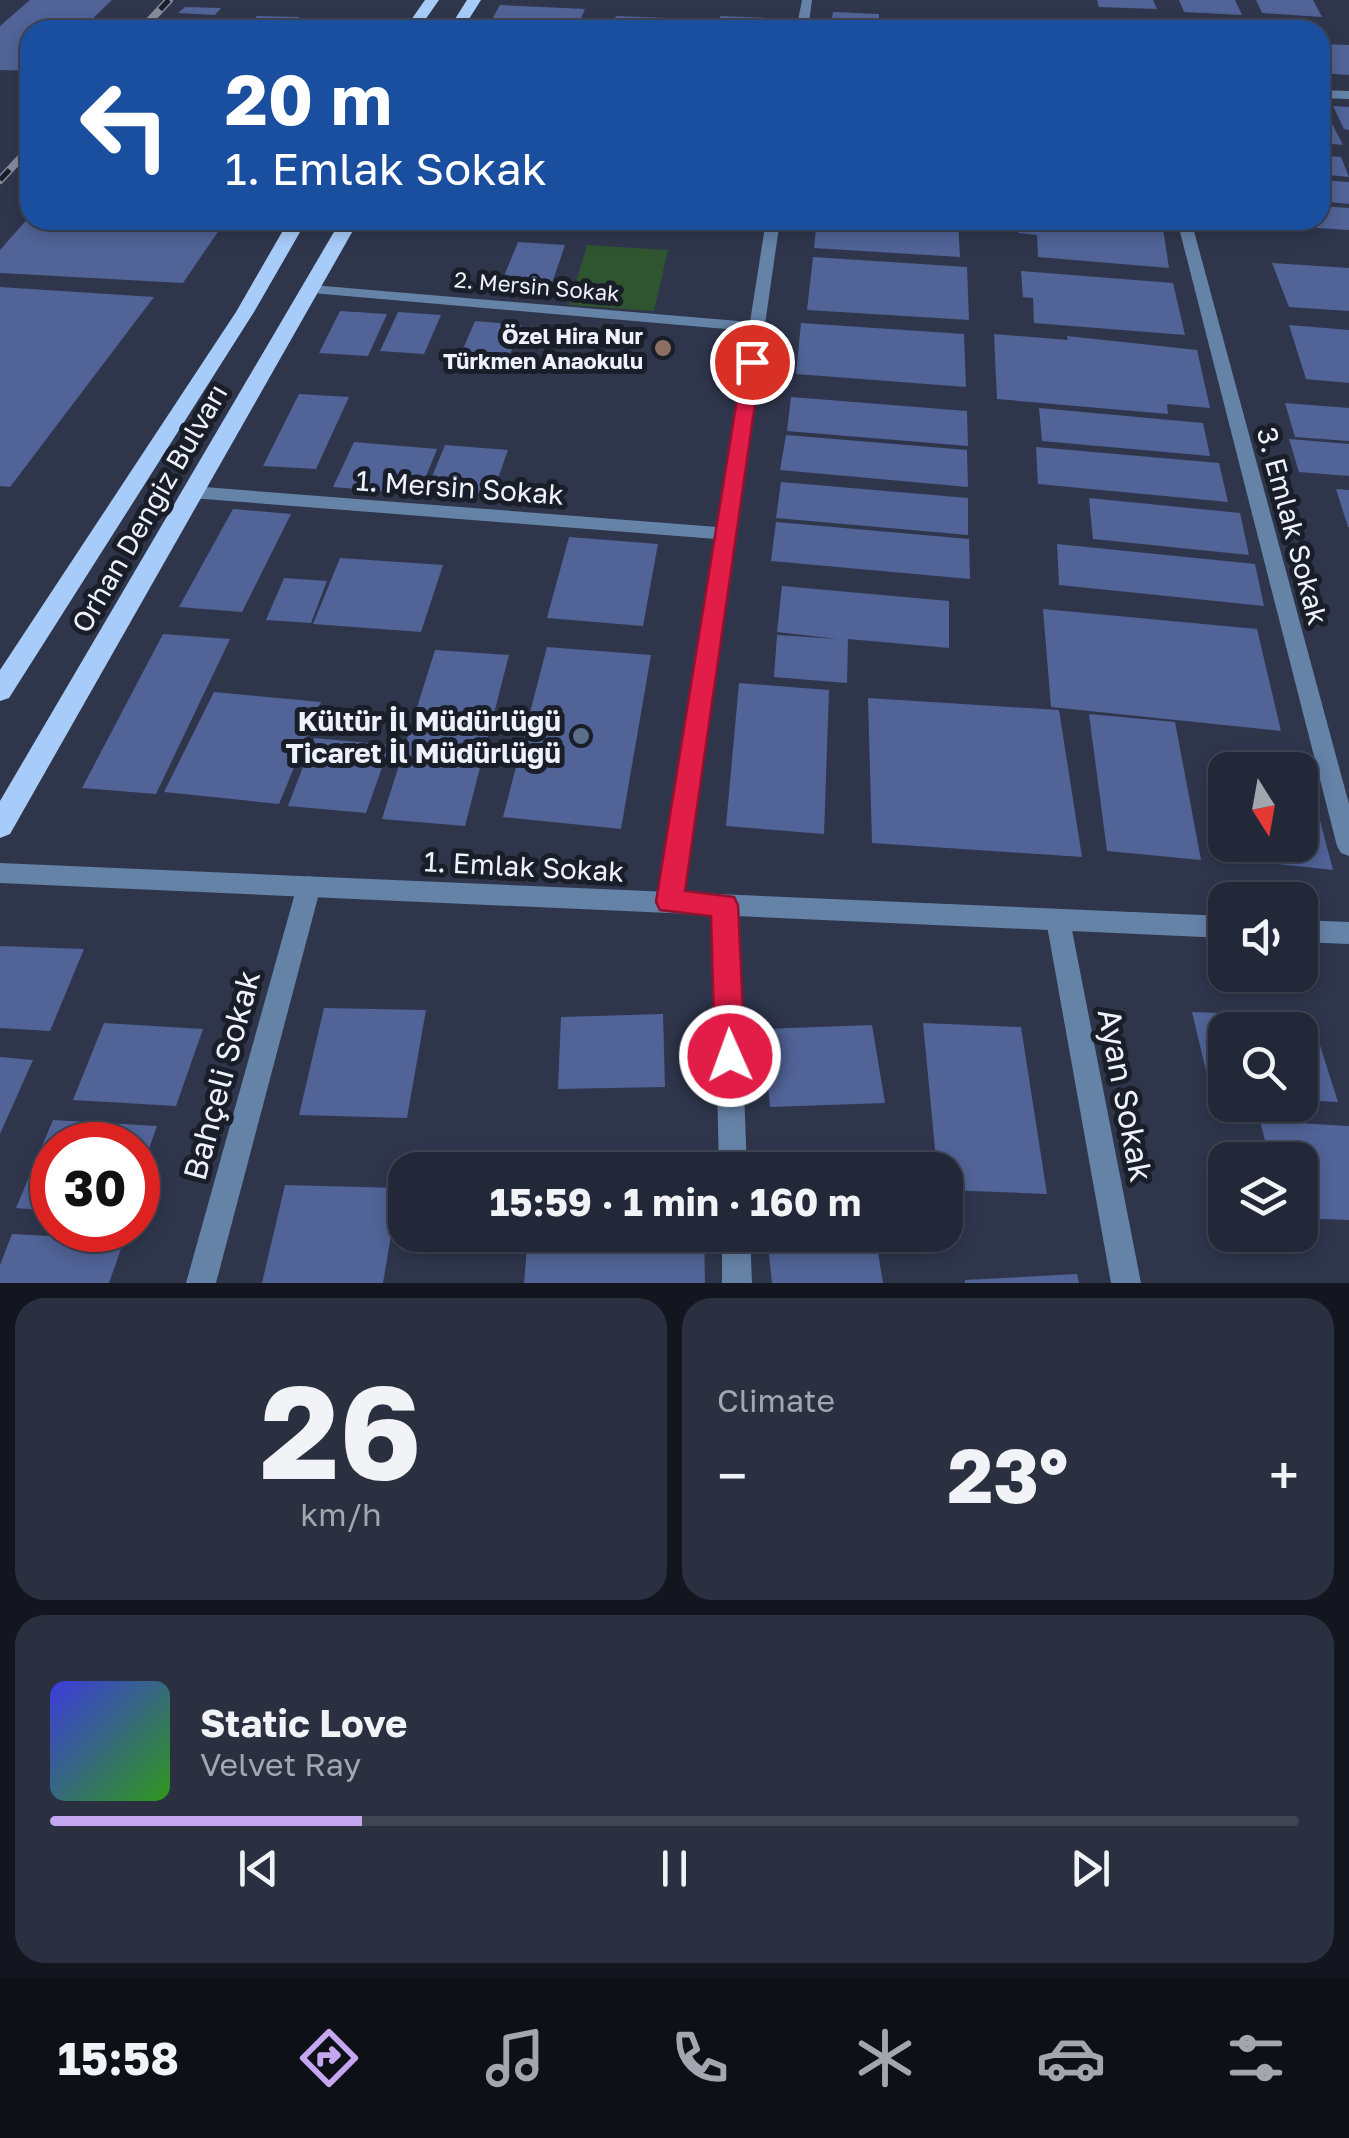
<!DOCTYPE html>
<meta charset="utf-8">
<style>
body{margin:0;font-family:"Golos Text",sans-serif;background:#2b3041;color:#f1f3f6;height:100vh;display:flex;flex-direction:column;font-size:38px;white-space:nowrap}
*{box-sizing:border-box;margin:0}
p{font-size:32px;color:#a3a6ae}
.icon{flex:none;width:55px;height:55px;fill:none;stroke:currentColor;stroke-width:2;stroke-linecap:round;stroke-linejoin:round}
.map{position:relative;height:1283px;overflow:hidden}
.drawer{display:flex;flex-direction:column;gap:15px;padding:15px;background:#13161f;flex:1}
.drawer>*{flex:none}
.top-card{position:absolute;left:20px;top:20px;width:1310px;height:210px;border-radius:30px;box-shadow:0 5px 15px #0003,0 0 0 2px #404453;background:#1a4fa0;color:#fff;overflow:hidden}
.needle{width:65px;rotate:169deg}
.buttons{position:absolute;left:1208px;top:752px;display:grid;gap:20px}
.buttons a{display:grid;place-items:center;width:110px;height:110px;border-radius:20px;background:#232839;box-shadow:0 5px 15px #0003,0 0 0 2px #404453;font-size:50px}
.speed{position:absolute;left:30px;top:1122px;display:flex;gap:20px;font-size:50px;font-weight:700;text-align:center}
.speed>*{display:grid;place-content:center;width:130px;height:130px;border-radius:50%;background:#232839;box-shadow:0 5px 15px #0003,0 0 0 2px #404453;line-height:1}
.speed .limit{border:15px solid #d22;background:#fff;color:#111}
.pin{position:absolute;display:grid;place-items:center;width:85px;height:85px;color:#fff;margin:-42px;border:5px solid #fff;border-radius:50%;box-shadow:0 2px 10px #0007}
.me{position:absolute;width:110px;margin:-55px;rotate:358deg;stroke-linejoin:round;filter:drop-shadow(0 0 8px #0008)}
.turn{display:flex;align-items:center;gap:35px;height:210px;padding:0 40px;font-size:45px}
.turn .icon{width:130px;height:130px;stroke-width:2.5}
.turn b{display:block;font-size:70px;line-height:85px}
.big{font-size:75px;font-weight:700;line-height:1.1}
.drawer .card{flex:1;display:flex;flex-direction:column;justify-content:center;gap:15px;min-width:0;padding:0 35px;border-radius:30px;background:#2b3041}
.drawer .dial{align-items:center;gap:0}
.dial b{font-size:130px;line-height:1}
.song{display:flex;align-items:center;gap:30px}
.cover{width:120px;height:120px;border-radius:15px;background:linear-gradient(135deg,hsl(240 70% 55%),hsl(110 70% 35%))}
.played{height:10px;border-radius:5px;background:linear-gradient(90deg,#c5a7f1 25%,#404453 25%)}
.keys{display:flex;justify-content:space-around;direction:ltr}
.heat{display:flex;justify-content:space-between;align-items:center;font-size:55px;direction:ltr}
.drawer .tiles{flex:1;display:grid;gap:15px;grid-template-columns:1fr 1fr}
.card:last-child{grid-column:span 2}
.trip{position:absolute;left:388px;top:1152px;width:575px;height:100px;border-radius:30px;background:#232839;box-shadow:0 5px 15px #0003,0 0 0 2px #404453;font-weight:700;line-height:100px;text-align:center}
.dock{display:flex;height:160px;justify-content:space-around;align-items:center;background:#0e1017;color:#a3a6ae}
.dock .icon{width:70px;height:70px}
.dock .active{color:#c5a7f1}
.dock b{font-size:45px;color:#f1f3f6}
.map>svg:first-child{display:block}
.green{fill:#2f5430}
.building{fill:#516397}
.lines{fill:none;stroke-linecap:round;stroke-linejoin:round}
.minor{fill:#6582a7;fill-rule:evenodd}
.tertiary{fill:#6582a7;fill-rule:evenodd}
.primary{fill:#a8ccf9;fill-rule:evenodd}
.rail-casing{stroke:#878c9d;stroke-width:8}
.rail{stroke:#1a1e28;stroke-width:5;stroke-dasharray:14;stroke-linecap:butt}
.route{fill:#e11d48;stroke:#92132f;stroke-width:2.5}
.education-dot{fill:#8d6e63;stroke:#1a1e28;stroke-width:4}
.service-dot{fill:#5c6f8a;stroke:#1a1e28;stroke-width:4}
.labels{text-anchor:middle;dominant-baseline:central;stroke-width:10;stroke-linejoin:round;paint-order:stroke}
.far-street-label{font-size:22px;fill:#eef2fd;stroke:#1a1e28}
.far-poi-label{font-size:22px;font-weight:bold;fill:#eef2fd;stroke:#1a1e28;text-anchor:end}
.street-label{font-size:28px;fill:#eef2fd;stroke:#1a1e28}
.poi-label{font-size:28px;font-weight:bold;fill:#eef2fd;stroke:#1a1e28;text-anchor:end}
.near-street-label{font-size:32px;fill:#eef2fd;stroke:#1a1e28}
</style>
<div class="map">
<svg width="1349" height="1283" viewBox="0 0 1349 1283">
<rect width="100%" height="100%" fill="#2f364c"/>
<path class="green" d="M587,245L668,250L654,311L569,305Z"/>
<g class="building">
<path d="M30,0H112L81,30H30V71L0,70V26Z"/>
<path d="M1097,0H1153L1157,9L1099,7Z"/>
<path d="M1179,0H1235L1242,15L1184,12Z"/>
<path d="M1256,0H1313L1322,17L1262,13Z"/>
<path d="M500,5L585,9L576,30H486Z"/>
<path d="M185,7L221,8L215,15L178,13Z"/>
<path d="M833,12L879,14V28L831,25Z"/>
<path d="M257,16L299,17L290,30H245Z"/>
<path d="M616,16L668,18L664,30H611Z"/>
<path d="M720,16L768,18L766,30H717Z"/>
<path d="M669,20L716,22L714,30H666Z"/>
<path d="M985,23L1071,27V30H985Z"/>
<path d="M1320,44L1349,45V75L1320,73Z"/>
<path d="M1333,106L1349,107V130L1344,129Z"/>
<path d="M1320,109L1325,110L1343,145L1320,143Z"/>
<path d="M1320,155L1341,157L1349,177L1320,174Z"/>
<path d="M1320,180L1349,182V204L1320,201Z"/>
<path d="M1320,206L1349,208V230L1253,224L1252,220H1320Z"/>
<path d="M30,216V220H226L183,283L0,273V250Z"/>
<path d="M817,220H958L960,257L814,248Z"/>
<path d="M1018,220L1162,222L1169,268L1038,257L1037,235L1018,233Z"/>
<path d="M518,242L565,245L550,289L500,286Z"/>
<path d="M813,257L967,267L969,320L807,310Z"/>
<path d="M1272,263L1349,268V311L1289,307Z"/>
<path d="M1021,271L1173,283L1185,335L1034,323L1033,298L1023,297Z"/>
<path d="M0,287L154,297L10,487L0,486Z"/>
<path d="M340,311L387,314L368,356L319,353Z"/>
<path d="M398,312L441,315L424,354L380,351Z"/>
<path d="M475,321L521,325L508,360L460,356Z"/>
<path d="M801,323L964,334L966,387L796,374Z"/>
<path d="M1289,325L1349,330V383L1306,379Z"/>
<path d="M994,334L1068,340L1067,336L1197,350L1210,408L1167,404L1168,414L997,399Z"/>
<path d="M299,394L349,397L316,469L263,466Z"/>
<path d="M791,397L967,411L968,446L787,431Z"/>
<path d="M1285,403L1349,408V441L1295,437Z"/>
<path d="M1039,408L1203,423L1210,456L1042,441Z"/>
<path d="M786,435L967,450L968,487L780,470Z"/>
<path d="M1289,439L1349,444V476L1299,472Z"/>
<path d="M354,442L389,445L437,449L419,494L333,487Z"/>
<path d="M445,445L508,450L492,495L427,489Z"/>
<path d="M1036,447L1219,463L1228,502L1038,484Z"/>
<path d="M781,482L968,498V535L776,518Z"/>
<path d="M1336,489L1349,490V527H1348Z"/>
<path d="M1089,498L1240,513L1249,555L1093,539Z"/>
<path d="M233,509L291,514L242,612L179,607Z"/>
<path d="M776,522L969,539L970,579L771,561Z"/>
<path d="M569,537L658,544L643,626L547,618Z"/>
<path d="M1057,544L1255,564L1264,606L1059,585Z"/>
<path d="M340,558L443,565L421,632L313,624Z"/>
<path d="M284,578L327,581L311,623L266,620Z"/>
<path d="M782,586L949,601V648L848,639L847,683L774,677L777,635L838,639L777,632Z"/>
<path d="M1043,609L1257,629L1281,731L1051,707Z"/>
<path d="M163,634L230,639L156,794L82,788Z"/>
<path d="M547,647L651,655L621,829L503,817Z"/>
<path d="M435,650L509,655L465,826L382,819Z"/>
<path d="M739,683L829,690L824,834L726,826Z"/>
<path d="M214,692L321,702L279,804L164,792Z"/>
<path d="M868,698L1059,710L1082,857L872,843Z"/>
<path d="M1089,714L1175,722L1201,860L1107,851Z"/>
<path d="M314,738L390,745L366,813L288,806Z"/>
<path d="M1300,788L1312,790L1333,870L1240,860L1237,845H1300Z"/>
<path d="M0,946L84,949L50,1031L0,1028Z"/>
<path d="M324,1008L426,1010L407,1118L299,1115Z"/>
<path d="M1192,1012L1311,1017L1338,1102L1300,1100V1030H1225V1096H1212Z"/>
<path d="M663,1014L665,1087L558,1089L561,1017Z"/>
<path d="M104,1023L203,1029L176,1106L73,1100Z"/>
<path d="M923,1023L1021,1027L1047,1194L945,1190V1170H937Z"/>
<path d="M872,1025L885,1103L770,1107L763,1029Z"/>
<path d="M0,1057L33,1060L0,1134Z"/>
<path d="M53,1120L157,1126L138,1179V1145H52V1211L16,1208Z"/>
<path d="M1260,1121L1349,1126V1220L1300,1218V1160H1270Z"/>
<path d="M285,1185L399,1188L383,1283H262Z"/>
<path d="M12,1234L124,1240L109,1283H0V1265Z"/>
<path d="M528,1235H704L705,1283H524Z"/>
<path d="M767,1235H875L883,1283H772Z"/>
<path d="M1077,1274L1079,1283H965V1280Z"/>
</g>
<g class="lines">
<g class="minor">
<path d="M802,0H812L808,30H796Z"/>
<path d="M1320,90L1349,91V99L1320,98Z"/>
<path d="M766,220H780L682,902L678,909L670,912L662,909L658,902L716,539L191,498L182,492L191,486L717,527L749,331L312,293L305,289L312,285L750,322Z"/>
<path d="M1177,220H1191L1349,804V856L1341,853L1337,846Z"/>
<path d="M309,876L317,879L321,886L216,1283H186L297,886L301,879Z"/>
<path d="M725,895L733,898L737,905L747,1170H719L713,905L717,898Z"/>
<path d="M1058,910L1067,913L1070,920L1141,1283H1111L1046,920L1049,913Z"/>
<path d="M722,1235H750L752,1283H722Z"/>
</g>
<g class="tertiary">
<path d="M0,863L1225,916V938L0,883Z"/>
<path d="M1300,920L1349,922V944L1300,942Z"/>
</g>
<g class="primary">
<path d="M425,0H439L418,30H404Z"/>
<path d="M467,0H481L462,30H448Z"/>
<path d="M289,220H307L254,312L9,698L0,701V670L236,312Z"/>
<path d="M341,220H359L10,834L0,838V801Z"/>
</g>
<defs>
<g id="rail">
<path d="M141,30L169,0"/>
<path d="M0,180L30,148"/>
</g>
</defs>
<use href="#rail" class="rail-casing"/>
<use href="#rail" class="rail"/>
</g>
<path class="route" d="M752,356L761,362L685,891L734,897L738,905L745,1056L740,1066L730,1070L719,1066L715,1056L711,916L660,910L656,902L743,362Z"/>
<circle class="education-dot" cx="663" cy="348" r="10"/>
<circle class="service-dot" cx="581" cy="736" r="10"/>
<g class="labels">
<g class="far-street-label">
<text transform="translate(537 286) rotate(5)">2. Mersin Sokak</text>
</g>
<g class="far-poi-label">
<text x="643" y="335">Özel Hira Nur<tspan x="643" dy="25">Türkmen Anaokulu</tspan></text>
</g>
<g class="street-label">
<text transform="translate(460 487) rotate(4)">1. Mersin Sokak</text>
<text transform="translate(149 508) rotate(-60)">Orhan Dengiz Bulvarı</text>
<text transform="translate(1293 526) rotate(75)">3. Emlak Sokak</text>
<text transform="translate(524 866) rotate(3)">1. Emlak Sokak</text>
</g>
<g class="poi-label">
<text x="561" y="720">Kültür İl Müdürlüğü<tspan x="561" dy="32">Ticaret İl Müdürlüğü</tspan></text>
</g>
<g class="near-street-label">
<text transform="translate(221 1075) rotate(-75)">Bahçeli Sokak</text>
<text transform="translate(1126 1095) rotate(79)">Ayan Sokak</text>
</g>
</g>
</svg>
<div class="buttons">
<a><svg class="needle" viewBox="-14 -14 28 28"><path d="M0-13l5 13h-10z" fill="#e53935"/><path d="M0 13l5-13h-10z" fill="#a3a6ae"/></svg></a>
<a><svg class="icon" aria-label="sound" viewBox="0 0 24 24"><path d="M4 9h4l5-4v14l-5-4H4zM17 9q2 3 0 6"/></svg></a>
<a><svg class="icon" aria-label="search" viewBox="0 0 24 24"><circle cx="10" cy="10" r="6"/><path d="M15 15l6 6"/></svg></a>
<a><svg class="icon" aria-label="layers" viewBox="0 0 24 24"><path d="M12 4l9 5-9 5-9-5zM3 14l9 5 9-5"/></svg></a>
</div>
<div class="speed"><div class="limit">30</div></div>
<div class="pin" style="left:752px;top:362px;background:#d93025"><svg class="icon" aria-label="arrive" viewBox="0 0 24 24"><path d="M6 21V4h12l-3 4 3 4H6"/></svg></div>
<svg class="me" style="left:730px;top:1056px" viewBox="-20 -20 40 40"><circle r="17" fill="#e11d48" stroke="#fff" stroke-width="3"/><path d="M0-11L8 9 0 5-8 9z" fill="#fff"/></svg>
<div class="trip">15:59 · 1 min · 160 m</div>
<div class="top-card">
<div class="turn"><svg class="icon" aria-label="left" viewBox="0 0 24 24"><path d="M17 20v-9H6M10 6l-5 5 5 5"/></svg><div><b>20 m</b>1. Emlak Sokak</div></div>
</div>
</div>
<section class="drawer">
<div class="tiles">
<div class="card dial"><b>26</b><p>km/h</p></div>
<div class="card"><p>Climate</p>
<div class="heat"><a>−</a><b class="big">23°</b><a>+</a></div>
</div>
<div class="card">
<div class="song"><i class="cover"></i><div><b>Static Love</b><p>Velvet Ray</p></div></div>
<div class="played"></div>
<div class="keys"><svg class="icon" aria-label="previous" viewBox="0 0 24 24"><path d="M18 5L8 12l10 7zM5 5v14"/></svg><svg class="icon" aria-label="pause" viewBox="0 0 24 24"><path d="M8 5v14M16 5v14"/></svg><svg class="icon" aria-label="next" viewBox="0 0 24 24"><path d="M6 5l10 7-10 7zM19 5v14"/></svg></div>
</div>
</div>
</section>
<nav class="dock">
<b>15:58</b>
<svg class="icon active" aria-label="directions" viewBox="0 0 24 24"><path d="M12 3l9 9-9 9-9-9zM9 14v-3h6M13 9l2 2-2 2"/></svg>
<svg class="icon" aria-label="music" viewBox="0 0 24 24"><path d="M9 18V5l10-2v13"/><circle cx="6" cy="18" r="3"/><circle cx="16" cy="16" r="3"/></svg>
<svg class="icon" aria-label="phone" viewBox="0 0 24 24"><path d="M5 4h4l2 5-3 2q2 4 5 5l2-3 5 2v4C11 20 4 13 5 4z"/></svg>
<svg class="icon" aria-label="climate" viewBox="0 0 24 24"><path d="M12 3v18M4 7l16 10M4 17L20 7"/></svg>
<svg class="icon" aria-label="car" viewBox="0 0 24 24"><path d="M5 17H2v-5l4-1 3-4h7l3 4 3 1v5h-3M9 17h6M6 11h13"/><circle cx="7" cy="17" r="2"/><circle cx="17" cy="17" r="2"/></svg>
<svg class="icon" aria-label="filters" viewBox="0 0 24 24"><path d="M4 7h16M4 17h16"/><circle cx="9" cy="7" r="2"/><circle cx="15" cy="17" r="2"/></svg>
</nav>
